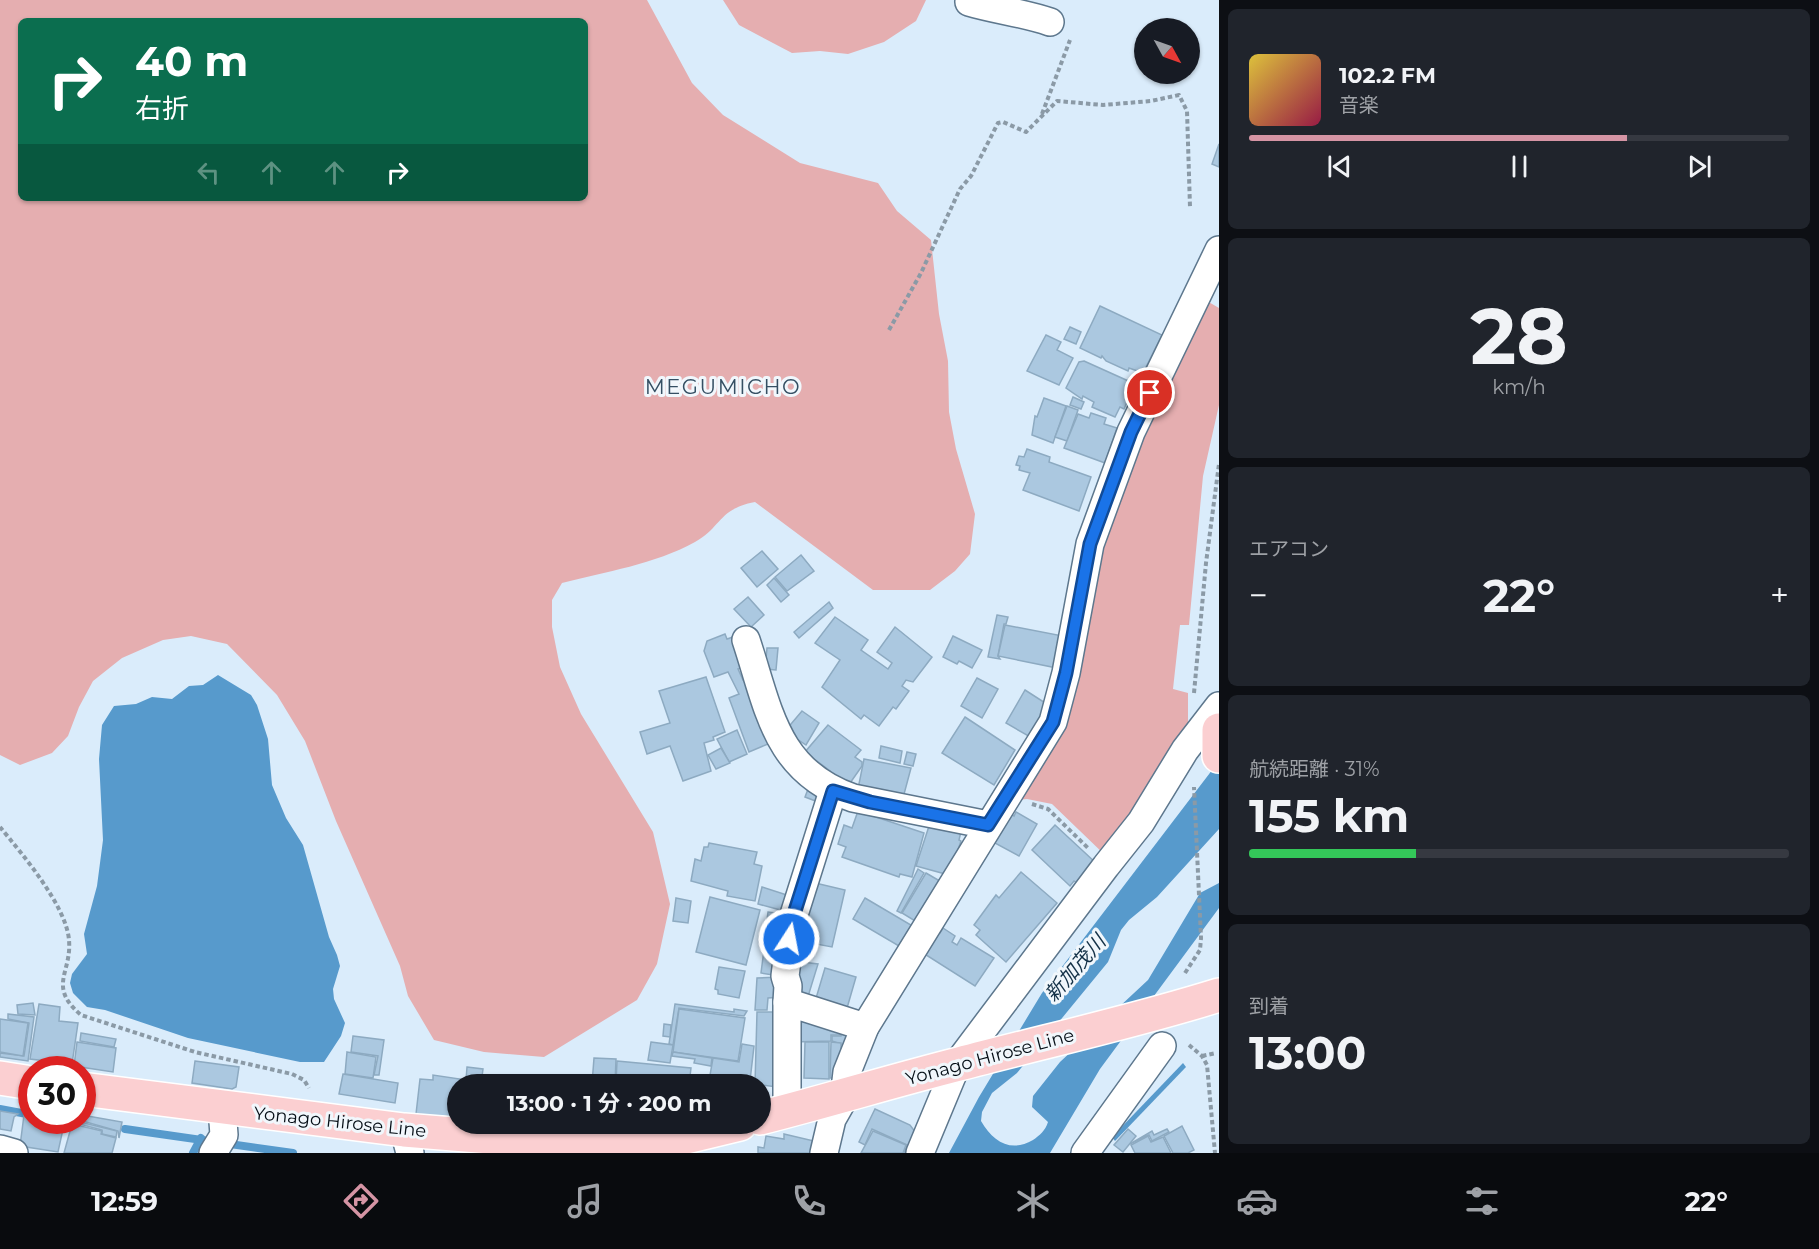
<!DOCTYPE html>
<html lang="ja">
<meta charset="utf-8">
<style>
body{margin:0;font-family:Montserrat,"Noto Sans JP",sans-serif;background:#20242c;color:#f1f3f6;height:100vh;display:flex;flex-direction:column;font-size:22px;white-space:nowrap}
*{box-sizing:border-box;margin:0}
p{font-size:20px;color:#9ea1a6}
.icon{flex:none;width:33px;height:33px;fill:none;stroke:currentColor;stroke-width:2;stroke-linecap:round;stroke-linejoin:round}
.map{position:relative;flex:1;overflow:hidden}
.drawer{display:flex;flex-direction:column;gap:9px;padding:9px;background:#0d0f14;width:600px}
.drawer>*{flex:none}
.hud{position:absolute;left:18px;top:18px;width:570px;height:183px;border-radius:9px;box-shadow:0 2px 4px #0004;background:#0b6e4f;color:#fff;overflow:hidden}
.needle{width:39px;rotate:130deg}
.buttons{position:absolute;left:1134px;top:18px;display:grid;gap:12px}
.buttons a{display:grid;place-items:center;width:66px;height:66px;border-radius:50%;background:#171b24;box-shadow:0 2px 4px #0004;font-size:30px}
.speed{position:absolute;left:18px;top:1056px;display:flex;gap:12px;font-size:30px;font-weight:700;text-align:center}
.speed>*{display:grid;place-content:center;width:78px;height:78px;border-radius:50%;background:#171b24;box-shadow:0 2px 4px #0004;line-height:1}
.speed .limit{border:9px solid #d22;background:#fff;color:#111}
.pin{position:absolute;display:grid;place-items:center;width:51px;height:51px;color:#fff;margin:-26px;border:3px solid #fff;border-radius:50%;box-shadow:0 2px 6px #0007}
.me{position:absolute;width:66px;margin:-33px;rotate:11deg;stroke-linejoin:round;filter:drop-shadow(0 0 4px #0008)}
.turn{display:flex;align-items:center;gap:21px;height:126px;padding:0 18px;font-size:27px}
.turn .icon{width:78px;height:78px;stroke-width:2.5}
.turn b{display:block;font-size:42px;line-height:51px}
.lanes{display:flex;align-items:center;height:57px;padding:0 18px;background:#0003;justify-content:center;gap:30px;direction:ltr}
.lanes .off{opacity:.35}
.big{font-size:45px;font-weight:700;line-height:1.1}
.drawer .card{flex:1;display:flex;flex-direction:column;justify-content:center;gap:9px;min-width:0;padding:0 21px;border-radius:9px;background:#20242c}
.drawer .dial{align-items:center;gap:0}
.dial b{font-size:78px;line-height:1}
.song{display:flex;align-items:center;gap:18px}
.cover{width:72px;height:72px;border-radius:9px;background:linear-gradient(135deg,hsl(50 70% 55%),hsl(340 70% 35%))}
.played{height:6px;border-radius:3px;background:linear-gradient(90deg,#d594a4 70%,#363941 70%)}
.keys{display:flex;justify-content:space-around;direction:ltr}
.heat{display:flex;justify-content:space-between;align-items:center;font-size:33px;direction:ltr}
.charge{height:9px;border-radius:4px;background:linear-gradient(90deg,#34c759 31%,#363941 0)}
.trip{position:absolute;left:447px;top:1074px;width:324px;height:60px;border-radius:30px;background:#171b24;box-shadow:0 2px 4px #0004;font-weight:700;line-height:60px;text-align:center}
.tab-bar{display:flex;height:96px;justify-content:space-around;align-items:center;background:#090b0e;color:#9ea1a6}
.tab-bar .icon{width:42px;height:42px}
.tab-bar .current{color:#d594a4}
.tab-bar b{font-size:27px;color:#f1f3f6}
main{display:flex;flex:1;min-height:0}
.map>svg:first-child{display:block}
.green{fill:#e5aeb0;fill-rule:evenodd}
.water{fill:#579acc}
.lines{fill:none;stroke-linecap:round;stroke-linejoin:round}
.stream{stroke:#579acc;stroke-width:8}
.building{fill:#abc8e0;stroke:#8daac1;stroke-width:1.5}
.minor-casing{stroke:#5d778d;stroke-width:30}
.major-casing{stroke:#fff;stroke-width:36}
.path{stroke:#8b9aa6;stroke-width:4;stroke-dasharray:4.5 3;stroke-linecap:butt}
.minor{stroke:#fff;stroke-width:27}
.major{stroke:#fbcfd1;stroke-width:33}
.route-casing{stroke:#114b97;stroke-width:15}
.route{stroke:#1a73e8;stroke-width:10}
.labels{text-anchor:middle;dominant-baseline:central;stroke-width:6;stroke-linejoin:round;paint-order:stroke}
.street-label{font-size:18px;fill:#040d15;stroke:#f1f7fc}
.water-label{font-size:20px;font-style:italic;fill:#143147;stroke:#f1f7fc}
.quarter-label{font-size:21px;letter-spacing:1.5px;fill:#354f63;stroke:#f1f7fc}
</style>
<main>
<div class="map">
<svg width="1219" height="1153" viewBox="0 0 1219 1153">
<rect width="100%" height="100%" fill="#daecfb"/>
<g class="green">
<path d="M0,0H647L692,83L723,115L800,163L878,183L897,211L931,240L939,314L948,361L949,412L956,449L975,514L970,554L955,571L930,590H873L755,502C718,509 722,527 695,542C655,564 605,572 562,583L552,600V627L560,667L581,714L653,832L670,904L657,964L637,1000L544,1057L484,1052L434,1040L408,996L400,966L336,821L305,741L277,695L227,644L191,636L163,640L122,658L93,681L79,707L68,736L52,753L20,765L0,755ZM21,21H585V198H21Z"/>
<path d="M723,0H926L916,21L884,42L848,54L820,51L792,53L739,25Z"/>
<path d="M1200,297L1219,308V405L1203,476L1189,625H1180L1173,689L1188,693V730L1107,857L1052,804L1027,799L1017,800L1093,561Z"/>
</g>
<g class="water">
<path d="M218,675L251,695L257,705L268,739L272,785L286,818L303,845L329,937L337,955L340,966L333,989L334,999L345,1023L341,1036L324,1062H300L188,1038L105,1010L87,1007L73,993L70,983L72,974L87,954L84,934L97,886L103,840L99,759L102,725L114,706L136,704L152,697L172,699L189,686L203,685Z"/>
<path d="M1219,761V829L1157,897L1129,920L1121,930L1108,962L1017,1073L992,1093L982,1112L981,1121C993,1142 1011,1153 1033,1140C1040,1135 1045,1131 1048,1122L1032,1107L1033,1096L1060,1062L1148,980L1200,893L1219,883V908L1100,1069L1050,1153H949L979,1097L1042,993Z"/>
<path d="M1183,1063L1186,1067L1115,1141L1112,1137Z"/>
</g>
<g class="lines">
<g class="stream">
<path d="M0,1109L32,1115"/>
<path d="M125,1129L293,1153"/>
<path d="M193,1153L201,1138"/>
</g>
</g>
<g class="building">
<path d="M1219,144V167L1212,164Z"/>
<path d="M1100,306L1162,335L1143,373L1129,368L1128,371L1106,361L1102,356L1101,358L1080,348Z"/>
<path d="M1070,327L1081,332L1076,344L1064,339Z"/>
<path d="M1046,335L1061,342L1057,350L1073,358L1059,385L1027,371Z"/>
<path d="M1084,361L1135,384L1124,409L1120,407L1115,417L1092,407L1094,402L1083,396L1082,399L1066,388L1079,362Z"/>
<path d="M1073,397L1084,402L1081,409L1070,405Z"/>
<path d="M1044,398L1066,406L1053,443L1032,435L1035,416L1037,417Z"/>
<path d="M1067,406L1078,410L1067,441L1055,437Z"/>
<path d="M1091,413L1106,418L1104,424L1117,428L1105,463L1064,448L1078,414L1089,418Z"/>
<path d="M1027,449L1050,457L1049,462L1091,477L1079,511L1023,490L1030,473L1019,470L1020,466L1016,465L1019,456L1024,457Z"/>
<path d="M762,551L778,569L757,587L741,568Z"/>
<path d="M801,555L814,571L787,591L775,577Z"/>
<path d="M774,578L789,595L781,602L767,585Z"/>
<path d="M748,597L764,615L751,627L734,609Z"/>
<path d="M829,602L833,608L799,638L794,632Z"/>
<path d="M997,615L1008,617L1006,624H1004L998,656L1000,659L988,657Z"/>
<path d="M835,617L868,640L861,650L888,669L892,663L877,652L895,627L932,657L913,682L906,680L902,686L909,691L896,709L893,707L879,726L864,715L861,719L822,687L840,660L815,643Z"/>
<path d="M1005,625L1068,637L1062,669L998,656Z"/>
<path d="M725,634L727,639L736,636L747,665L738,669L743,680L753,677L775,741L749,752L729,698L739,694L728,672L714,677L704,651L707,641Z"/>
<path d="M953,636L982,650L972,668L959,661L957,664L943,657Z"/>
<path d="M767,648H778L776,670L765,669Z"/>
<path d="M706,677L725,732L713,737L714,740L704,743L711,771L683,781L670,746L647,754L640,732L670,723L659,691Z"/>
<path d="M977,678L998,689L982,718L961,706Z"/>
<path d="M1025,690L1050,706L1032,738L1006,723Z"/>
<path d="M802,711L819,723L806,745L785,731Z"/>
<path d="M965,717L1015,750L994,785L942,753Z"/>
<path d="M828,725L861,750L855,757L862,762V766L848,786L827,775L830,771L805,752Z"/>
<path d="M737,730L747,754L729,762L717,739Z"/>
<path d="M881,746L902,751L900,763L879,758Z"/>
<path d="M721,748L730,763L716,769L708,755Z"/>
<path d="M907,752L916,754L913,766L904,764Z"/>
<path d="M864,759L911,768L903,798L858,789Z"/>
<path d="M810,784L823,789L818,802L805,797Z"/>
<path d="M858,811L924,833L912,877L900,874L899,877L842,857L846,847L838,844L844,825L852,828Z"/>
<path d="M1016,812L1037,824L1019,856L993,842L1010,813L1014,816Z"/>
<path d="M930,823L962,827L959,840L961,841L949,875L916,866Z"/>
<path d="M1055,825L1097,864L1078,884L1074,881L1070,886L1032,850Z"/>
<path d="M709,843L757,852L754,864L762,866L755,901L727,896L728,891L691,881L695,859L701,861L704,847H708Z"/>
<path d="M918,869L924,873L901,913L897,911Z"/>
<path d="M1021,872L1057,903L1006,962L976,935L980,930L974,925L996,895L999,898Z"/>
<path d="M926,873L945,884L920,924L902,913Z"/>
<path d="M811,882L845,890L832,947L800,941Z"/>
<path d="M762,887L793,897L788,912L758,904Z"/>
<path d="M710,897L760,910L746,965L696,952Z"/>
<path d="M676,898L691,901L688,923L673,921Z"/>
<path d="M865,898L916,928L904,949L853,919Z"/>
<path d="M768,912L788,915L779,976L761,973L765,942L768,943V935H765Z"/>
<path d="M943,928L955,936L952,942L957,945L961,938L994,958L975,986L923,953L937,931L940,933Z"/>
<path d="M793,961L818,964L806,1003L792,998Z"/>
<path d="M719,967L745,971L739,998L718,994V990L715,989Z"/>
<path d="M825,968L856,977L845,1015L814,1005Z"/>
<path d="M780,977L781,997L768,998L767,1010H755L757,978Z"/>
<path d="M33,1003L35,1015L18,1014L17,1005Z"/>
<path d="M39,1004L60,1007L59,1021L78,1023L72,1064L30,1059Z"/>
<path d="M675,1004L734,1012V1009L747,1011L744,1016L679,1008L673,1045L669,1044Z"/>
<path d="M679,1009L745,1018L738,1061L673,1052Z"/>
<path d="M757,1012H777V1087L755,1084Z"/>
<path d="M803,1013L841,1024L840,1035H831V1041L792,1042Z"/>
<path d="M8,1014L34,1017L28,1061L0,1057V1053L24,1056L29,1023L8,1019Z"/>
<path d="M0,1019L28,1023L23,1056L0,1052Z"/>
<path d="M664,1024L671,1025L670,1037L663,1036Z"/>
<path d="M842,1025L857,1030L849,1047L832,1041V1036H841Z"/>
<path d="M81,1033L116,1039L114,1047L80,1041Z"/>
<path d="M353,1036L384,1040L379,1075H374L378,1056L351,1052Z"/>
<path d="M77,1042L116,1048L113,1072L74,1066Z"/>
<path d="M651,1042L673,1045L670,1063L648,1060Z"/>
<path d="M805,1042H829V1079L804,1078Z"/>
<path d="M831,1042L841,1043V1057L836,1078H830Z"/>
<path d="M742,1044L754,1046L750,1081L710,1075L713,1058L739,1062Z"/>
<path d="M347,1052L376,1057L373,1078L345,1074Z"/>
<path d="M673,1052L712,1058L711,1066L694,1063L695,1059L672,1056Z"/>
<path d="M594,1058L616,1059L615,1084H592Z"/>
<path d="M195,1061L239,1067L236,1087L232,1089L192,1083Z"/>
<path d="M617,1061L691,1068L689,1084L616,1082Z"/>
<path d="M467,1067L483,1069L481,1084H458V1120L416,1114L420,1079L433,1080V1075L466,1080Z"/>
<path d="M343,1074L398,1083L395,1103L339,1094Z"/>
<path d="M704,1079L726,1080V1084H704Z"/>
<path d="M875,1109L910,1125L916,1133L908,1153H904L907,1145L872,1129L865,1145L859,1142Z"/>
<path d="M0,1111L18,1114L14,1117L11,1131L0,1129Z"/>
<path d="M24,1115L32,1116V1120H65L58,1152L20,1146Z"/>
<path d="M82,1115L122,1122L119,1138L118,1131L79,1120H82Z"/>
<path d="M72,1120L117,1131L116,1137L102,1134V1130L72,1122Z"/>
<path d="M72,1124L102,1131L101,1134L116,1138L112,1153H64Z"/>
<path d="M525,1124H573V1129Z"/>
<path d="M1182,1126L1194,1150L1188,1153H1173L1164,1136Z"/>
<path d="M1128,1129L1136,1136L1123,1152L1114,1145Z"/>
<path d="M1167,1129L1169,1132L1152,1141L1149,1135L1130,1144L1152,1131L1154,1135Z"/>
<path d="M873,1131L906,1145L903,1153H861Z"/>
<path d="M784,1134L814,1141L812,1153H758V1147L764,1148L766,1136L784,1139Z"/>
<path d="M1148,1136L1151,1142L1163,1137L1171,1153H1135L1131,1145Z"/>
</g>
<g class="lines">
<defs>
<g id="minor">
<path d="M969,2C996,10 1024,13 1050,22"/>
<path d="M746,640C769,709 775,771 853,798L988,825"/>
<path d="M787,1002L788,986L785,976L792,921L833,791"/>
<path d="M787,1112V1002L865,1027"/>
<path d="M404,1130L410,1153"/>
<path d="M0,1149L14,1153"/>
<path d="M213,1153L224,1135L222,1108"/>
<path d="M824,1153L832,1119L844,1098L847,1072L865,1027L1053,722L1066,673L1090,544L1131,432L1219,250"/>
<path d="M920,1153L957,1064L1106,866L1141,822L1185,750L1219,706"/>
<path d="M1085,1153L1162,1046"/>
</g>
<g id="major">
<path d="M1219,730V756"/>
<path d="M0,1078L32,1083"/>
<path d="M82,1089L404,1130L576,1144L661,1143L740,1124"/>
<path d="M760,1118C827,1101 892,1081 959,1064C1046,1041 1133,1022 1219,995"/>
</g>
</defs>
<use href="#minor" class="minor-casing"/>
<use href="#major" class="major-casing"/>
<g class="path">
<path d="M1042,114L1070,40"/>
<path d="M889,330L921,273L960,189L971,176L998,123L1003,122L1026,132L1057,101L1103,105L1151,101L1179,95L1187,111L1190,207"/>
<path d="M1194,693L1206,563L1219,464"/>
<path d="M1032,804L1048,809L1088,848"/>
<path d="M0,827C22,854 66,905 69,940C72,973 47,986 81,1015L195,1052L292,1074L304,1080L309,1088"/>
<path d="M1185,973L1200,950L1201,938L1194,787"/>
<path d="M1189,1045L1202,1056L1207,1065L1215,1153"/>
<path d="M1202,1056L1216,1053"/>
</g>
<use href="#minor" class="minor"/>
<use href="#major" class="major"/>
</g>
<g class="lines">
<defs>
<path id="route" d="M789,939L794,914L833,791L870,802L988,825L1053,722L1066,673L1090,544L1131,432L1150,393"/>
</defs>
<use href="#route" class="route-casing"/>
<use href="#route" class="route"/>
</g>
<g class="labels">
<g class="street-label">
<text transform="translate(990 1057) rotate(-15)">Yonago Hirose Line</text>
<text transform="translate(340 1122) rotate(6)">Yonago Hirose Line</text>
</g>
<g class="water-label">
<text transform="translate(1075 968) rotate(-49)">新加茂川</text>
</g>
<g class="quarter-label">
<text x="723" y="386">MEGUMICHO</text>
</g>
</g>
</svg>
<div class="buttons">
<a><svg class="needle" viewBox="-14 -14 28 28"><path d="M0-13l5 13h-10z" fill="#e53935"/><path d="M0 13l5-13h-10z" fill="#9ea1a6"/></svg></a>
</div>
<div class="speed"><div class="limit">30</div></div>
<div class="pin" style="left:1150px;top:393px;background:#d93025"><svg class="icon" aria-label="arrive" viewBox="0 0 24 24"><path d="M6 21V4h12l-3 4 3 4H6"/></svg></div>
<svg class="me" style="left:789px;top:939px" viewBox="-20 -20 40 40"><circle r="17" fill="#1a73e8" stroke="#fff" stroke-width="3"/><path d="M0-11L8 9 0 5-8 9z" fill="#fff"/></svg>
<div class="trip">13:00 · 1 分 · 200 m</div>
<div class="hud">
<div class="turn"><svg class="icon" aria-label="right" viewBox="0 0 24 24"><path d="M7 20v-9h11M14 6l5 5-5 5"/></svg><div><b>40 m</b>右折</div></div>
<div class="lanes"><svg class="icon off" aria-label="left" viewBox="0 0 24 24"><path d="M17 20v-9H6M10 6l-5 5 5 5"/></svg><svg class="icon off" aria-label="ahead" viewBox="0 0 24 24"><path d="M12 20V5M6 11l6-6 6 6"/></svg><svg class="icon off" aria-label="ahead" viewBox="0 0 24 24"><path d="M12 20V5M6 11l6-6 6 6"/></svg><svg class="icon" aria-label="right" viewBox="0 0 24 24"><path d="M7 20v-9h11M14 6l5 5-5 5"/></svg></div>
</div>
</div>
<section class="drawer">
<div class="card">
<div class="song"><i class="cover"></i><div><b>102.2 FM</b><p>音楽</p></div></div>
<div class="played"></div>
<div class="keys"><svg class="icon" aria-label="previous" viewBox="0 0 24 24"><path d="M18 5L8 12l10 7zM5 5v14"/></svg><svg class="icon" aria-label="pause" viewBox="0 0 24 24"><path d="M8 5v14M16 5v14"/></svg><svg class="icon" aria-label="next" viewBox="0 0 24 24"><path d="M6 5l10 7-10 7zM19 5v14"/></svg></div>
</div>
<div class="card dial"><b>28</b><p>km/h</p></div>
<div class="card"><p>エアコン</p>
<div class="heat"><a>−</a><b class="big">22°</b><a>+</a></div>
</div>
<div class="card"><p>航続距離 · 31%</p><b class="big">155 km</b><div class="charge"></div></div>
<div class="card"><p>到着</p><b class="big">13:00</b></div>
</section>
</main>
<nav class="tab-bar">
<b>12:59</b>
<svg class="icon current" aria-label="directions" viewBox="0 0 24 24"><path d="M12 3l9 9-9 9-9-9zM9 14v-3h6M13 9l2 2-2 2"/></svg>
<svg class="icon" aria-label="music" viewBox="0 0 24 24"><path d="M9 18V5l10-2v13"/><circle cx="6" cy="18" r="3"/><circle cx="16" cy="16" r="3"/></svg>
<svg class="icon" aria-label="phone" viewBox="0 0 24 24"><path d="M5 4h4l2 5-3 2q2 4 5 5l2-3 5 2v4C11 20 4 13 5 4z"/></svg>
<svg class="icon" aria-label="climate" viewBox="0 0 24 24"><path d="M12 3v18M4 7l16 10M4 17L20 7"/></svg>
<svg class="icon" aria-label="car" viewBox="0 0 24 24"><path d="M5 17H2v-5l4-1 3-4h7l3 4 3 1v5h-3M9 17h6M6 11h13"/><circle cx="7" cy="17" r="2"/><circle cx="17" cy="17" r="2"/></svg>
<svg class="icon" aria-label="filters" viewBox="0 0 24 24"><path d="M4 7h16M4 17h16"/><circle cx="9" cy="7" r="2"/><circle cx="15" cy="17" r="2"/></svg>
<b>22°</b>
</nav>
